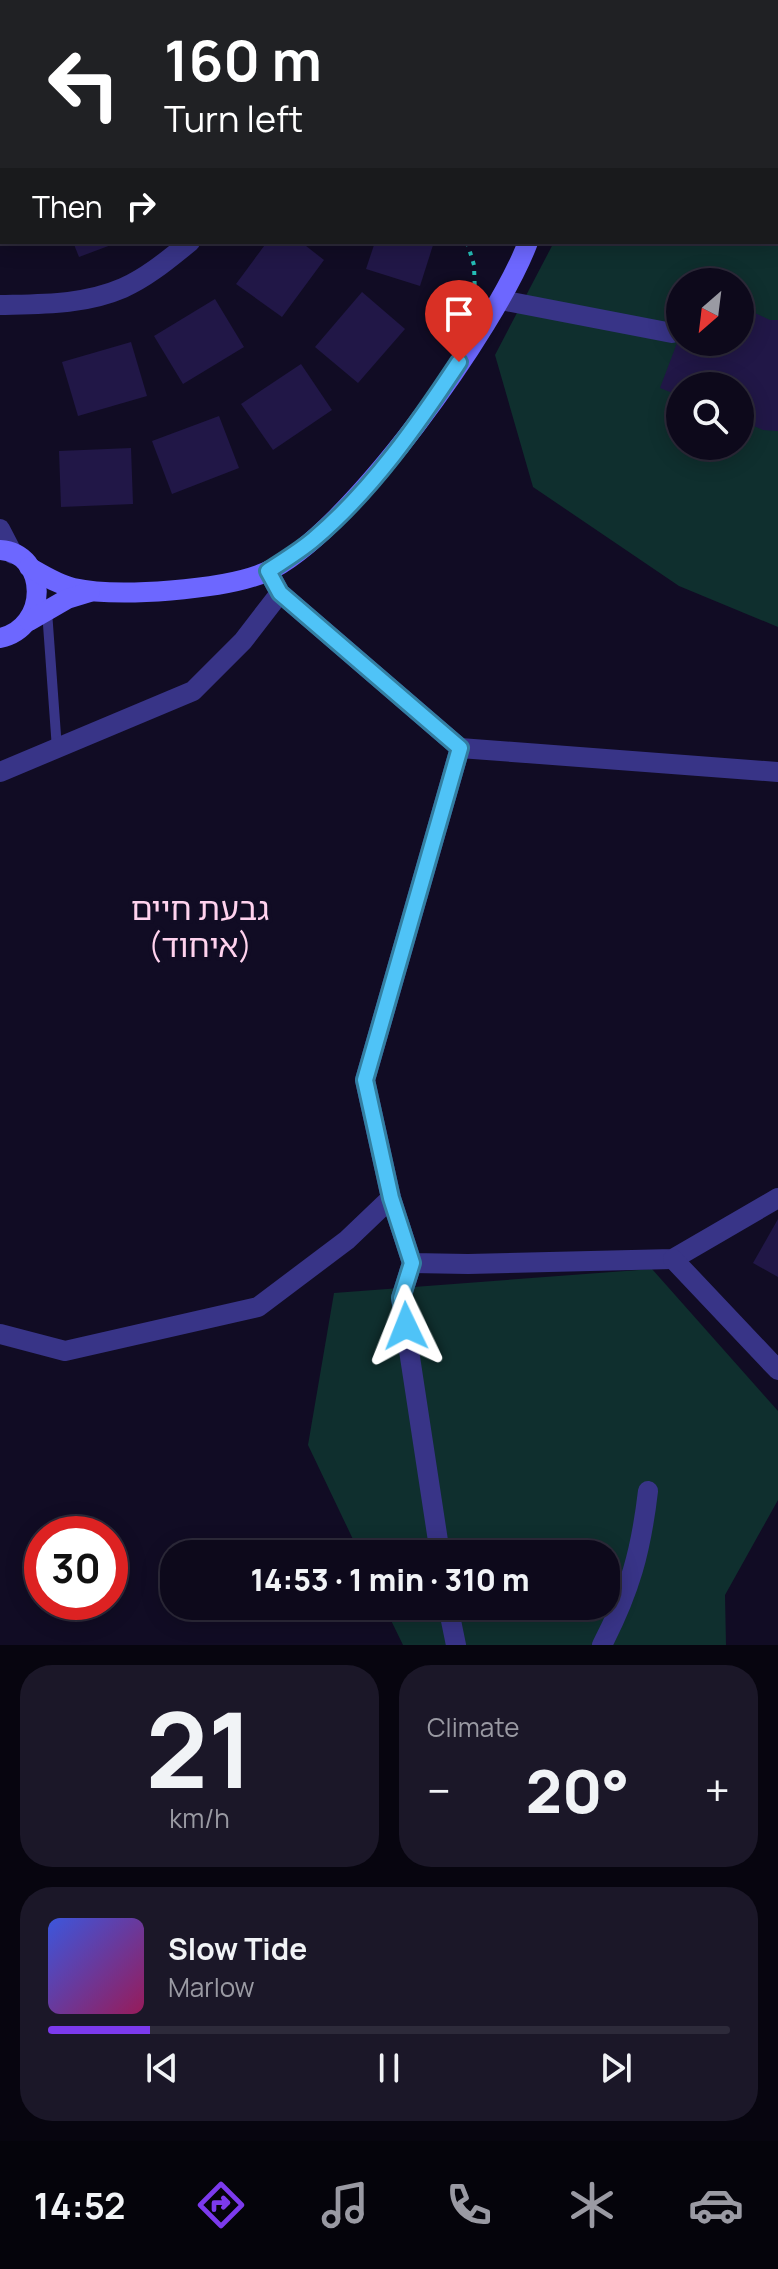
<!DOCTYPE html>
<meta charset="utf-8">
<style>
body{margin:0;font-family:Manrope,"Noto Sans Hebrew",sans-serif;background:#1b1728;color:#f1f3f6;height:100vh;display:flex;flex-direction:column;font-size:30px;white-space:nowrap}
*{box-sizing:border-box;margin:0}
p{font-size:26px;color:#9a9aa3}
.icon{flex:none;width:44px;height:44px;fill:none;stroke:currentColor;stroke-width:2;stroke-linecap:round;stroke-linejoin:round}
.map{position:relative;height:1645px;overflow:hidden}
.side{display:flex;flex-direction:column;gap:20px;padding:20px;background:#07050f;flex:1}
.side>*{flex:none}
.guide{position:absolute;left:0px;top:0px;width:778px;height:244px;box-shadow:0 4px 20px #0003,0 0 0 2px #2d2a3a;background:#202124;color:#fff;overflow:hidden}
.needle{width:52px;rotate:208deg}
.buttons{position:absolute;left:666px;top:268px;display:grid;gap:16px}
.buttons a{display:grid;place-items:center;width:88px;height:88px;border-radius:50%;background:#0d091b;box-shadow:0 4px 20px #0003,0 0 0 2px #2d2a3a;font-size:40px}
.speed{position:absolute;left:24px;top:1516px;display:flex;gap:16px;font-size:40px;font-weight:700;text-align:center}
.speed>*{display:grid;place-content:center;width:104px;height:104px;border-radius:50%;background:#0d091b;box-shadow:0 4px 20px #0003,0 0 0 2px #2d2a3a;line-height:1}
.speed .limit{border:12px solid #d22;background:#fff;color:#111}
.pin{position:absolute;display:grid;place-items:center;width:68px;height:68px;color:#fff;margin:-82px -34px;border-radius:50% 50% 50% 0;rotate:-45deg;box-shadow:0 0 8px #0007}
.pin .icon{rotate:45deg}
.me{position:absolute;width:88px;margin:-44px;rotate:358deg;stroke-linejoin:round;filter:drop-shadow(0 0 6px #0008)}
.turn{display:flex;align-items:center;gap:28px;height:168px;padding:0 32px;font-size:36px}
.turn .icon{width:104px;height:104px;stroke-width:2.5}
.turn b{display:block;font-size:56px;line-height:68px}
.then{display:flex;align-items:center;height:76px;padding:0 32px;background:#0003;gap:16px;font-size:30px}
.big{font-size:60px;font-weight:800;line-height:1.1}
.side .tile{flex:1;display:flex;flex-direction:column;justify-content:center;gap:12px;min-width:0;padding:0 28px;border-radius:32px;background:#1b1728}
.side .dial{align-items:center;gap:0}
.dial b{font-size:104px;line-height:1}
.song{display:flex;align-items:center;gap:24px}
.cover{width:96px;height:96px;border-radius:12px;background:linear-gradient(135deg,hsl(230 70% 55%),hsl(330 70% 35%))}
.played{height:8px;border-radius:4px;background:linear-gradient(90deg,#7c3aed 15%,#2d2a3a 15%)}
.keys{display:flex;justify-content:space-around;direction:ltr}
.heat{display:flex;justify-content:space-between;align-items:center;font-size:44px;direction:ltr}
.side .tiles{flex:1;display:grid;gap:20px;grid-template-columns:1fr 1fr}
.tile:last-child{grid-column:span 2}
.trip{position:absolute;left:160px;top:1540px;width:460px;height:80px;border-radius:32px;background:#0d091b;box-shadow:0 4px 20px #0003,0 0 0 2px #2d2a3a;font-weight:800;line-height:80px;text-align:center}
.menu{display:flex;height:128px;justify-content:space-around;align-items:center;background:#05040b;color:#9a9aa3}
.menu .icon{width:56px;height:56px}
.menu .selected{color:#7c3aed}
.menu b{font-size:36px;color:#f1f3f6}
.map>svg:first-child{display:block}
.green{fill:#0f2f2e;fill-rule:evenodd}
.building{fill:#211747}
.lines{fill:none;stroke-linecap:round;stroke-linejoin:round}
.path{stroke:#25beb7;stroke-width:4;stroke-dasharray:4 6;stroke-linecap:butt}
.lane{stroke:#383487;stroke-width:10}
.street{stroke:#383487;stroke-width:20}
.secondary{stroke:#6d67ff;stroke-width:20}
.route-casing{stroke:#337fa1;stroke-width:20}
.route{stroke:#4fc3f7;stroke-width:14}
.labels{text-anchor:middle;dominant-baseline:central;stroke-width:8;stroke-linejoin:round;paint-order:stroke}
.quarter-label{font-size:32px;fill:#ffd2ee;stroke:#110c24}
</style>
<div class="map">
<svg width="778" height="1645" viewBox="0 0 778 1645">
<rect width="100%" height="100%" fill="#110c24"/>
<g class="green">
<path d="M776,143L778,144V627L679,586L533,487L495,355L554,242H776ZM680,282H740V342H680ZM680,386H740V446H680Z"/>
<path d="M652,1269L778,1411V1500L725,1595L726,1645H403L384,1606H606V1554H360L308,1445L334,1293Z"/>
</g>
<g class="building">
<path d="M73,242H119L79,257Z"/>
<path d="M267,242H301L324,260L282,317L236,284Z"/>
<path d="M375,242H434L420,286L366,269Z"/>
<path d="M362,292L405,329L358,383L315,347Z"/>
<path d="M215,299L244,347L183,384L154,336Z"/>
<path d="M740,306L770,320H778V431L763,430L740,420V386H680V396L660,388L680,335V342H740Z"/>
<path d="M131,342L147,396L78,416L62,362Z"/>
<path d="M301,364L332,410L273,450L241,404Z"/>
<path d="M219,416L239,468L172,494L152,441Z"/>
<path d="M131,448L133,504L61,507L59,451Z"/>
<path d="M778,1219V1277L753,1263Z"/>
</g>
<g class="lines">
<path class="path" d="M467,242L474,265L475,295"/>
<path class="lane" d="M47,611L57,749"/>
<g class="street">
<path d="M262,2V0"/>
<path d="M501,300L672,333"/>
<path d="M0,305C41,304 84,305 123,288C148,277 170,258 190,242"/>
<path d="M0,529L13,554"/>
<path d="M268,571L280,593L460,748L365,1080L391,1198L412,1263L468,1264L673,1259L778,1198"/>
<path d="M460,748L778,772"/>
<path d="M0,772L193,691L243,641L280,593"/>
<path d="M673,1259L778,1370"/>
<path d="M412,1263L401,1298L440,1554"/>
<path d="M0,1334L65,1351L258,1307L347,1240L391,1198"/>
<path d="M448,1606L456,1645"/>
<path d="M602,1645C630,1591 641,1551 648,1491"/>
</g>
<g class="secondary">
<path d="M522,0V2"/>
<path d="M0,550C49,553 49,628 0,638"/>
<path d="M29,567C43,575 57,584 73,588C117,598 225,590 266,572C347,537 497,326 528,242"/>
<path d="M29,621L67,599L90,592"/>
</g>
</g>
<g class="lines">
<defs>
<path id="route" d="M406,1326L401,1298L412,1263L391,1198L365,1080L460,748L280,593L268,571C283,561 300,551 314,539C372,490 418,424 459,362"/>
</defs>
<use href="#route" class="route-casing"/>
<use href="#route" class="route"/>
</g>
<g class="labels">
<g class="quarter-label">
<text x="200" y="908">גבעת חיים<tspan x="200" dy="37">(איחוד)</tspan></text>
</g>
</g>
</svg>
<div class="buttons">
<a><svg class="needle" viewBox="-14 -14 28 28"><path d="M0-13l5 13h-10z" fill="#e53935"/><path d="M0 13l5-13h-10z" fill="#9a9aa3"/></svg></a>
<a><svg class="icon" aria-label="search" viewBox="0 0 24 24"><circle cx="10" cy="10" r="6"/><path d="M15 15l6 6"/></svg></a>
</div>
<div class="speed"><div class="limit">30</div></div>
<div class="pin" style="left:459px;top:362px;background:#d93025"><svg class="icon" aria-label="arrive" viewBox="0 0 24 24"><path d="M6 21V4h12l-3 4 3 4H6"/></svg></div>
<svg class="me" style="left:406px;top:1326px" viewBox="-20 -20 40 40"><path d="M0-17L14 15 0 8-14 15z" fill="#4fc3f7" stroke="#fff" stroke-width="4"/></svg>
<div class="trip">14:53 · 1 min · 310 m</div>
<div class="guide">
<div class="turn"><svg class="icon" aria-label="left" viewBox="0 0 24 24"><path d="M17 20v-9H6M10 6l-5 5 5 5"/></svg><div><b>160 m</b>Turn left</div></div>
<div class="then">Then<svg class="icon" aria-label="right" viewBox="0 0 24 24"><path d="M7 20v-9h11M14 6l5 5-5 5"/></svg></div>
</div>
</div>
<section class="side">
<div class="tiles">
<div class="tile dial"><b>21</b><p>km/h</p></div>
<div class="tile"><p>Climate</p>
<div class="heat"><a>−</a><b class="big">20°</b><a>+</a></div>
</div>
<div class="tile">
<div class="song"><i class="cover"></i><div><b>Slow Tide</b><p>Marlow</p></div></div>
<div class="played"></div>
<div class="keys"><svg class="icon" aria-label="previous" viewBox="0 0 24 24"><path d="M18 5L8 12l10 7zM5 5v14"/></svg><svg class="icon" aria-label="pause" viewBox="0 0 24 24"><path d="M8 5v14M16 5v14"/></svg><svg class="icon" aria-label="next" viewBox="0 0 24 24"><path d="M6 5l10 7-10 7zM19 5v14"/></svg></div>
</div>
</div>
</section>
<nav class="menu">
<b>14:52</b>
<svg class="icon selected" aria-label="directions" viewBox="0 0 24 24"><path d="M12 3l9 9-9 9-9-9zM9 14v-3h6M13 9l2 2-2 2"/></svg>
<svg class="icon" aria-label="music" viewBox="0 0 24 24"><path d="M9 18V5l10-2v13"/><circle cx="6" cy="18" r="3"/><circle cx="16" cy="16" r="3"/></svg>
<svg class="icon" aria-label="phone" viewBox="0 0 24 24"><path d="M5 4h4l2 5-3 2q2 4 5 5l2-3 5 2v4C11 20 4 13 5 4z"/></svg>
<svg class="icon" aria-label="climate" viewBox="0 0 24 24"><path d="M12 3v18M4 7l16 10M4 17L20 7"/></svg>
<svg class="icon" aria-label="car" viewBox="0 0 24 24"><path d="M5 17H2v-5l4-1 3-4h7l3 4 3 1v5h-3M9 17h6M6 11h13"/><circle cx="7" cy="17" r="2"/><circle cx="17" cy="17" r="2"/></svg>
</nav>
